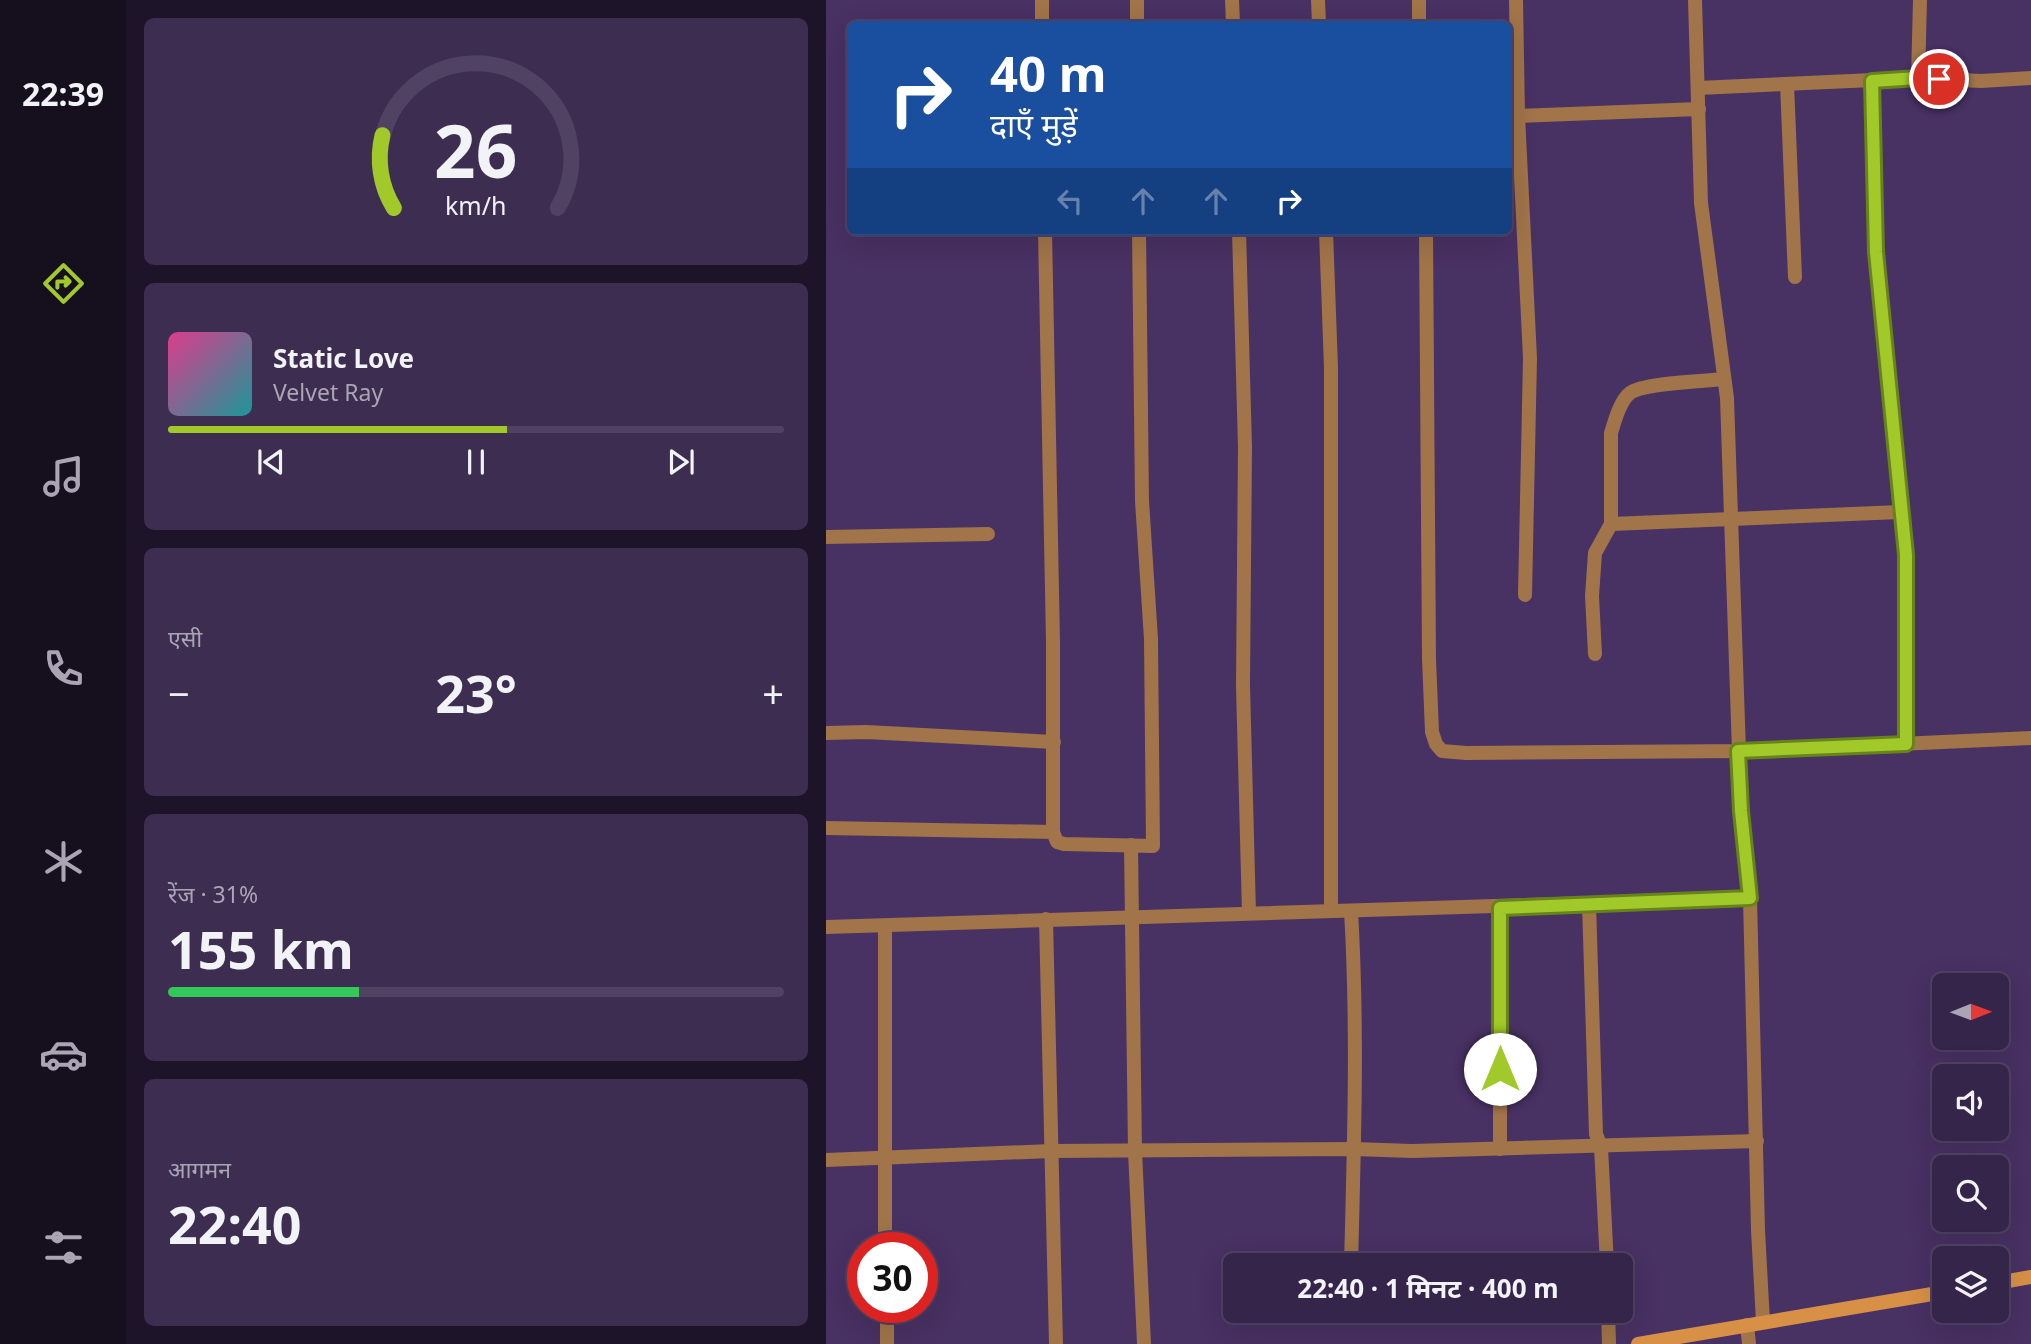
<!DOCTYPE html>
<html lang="hi">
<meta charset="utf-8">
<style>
body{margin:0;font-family:"Noto Sans","Noto Sans Devanagari",sans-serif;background:#3d2d51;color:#f1f3f6;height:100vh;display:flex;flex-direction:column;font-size:26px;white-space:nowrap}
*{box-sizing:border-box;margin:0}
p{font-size:23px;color:#aaa5b5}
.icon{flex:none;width:38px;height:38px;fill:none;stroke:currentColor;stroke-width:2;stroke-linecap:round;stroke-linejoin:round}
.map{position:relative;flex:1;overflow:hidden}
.details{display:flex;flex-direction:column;gap:18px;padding:18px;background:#1e1429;width:700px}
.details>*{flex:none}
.hud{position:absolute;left:21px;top:21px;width:665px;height:214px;border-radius:10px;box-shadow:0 7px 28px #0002,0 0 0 2px #504262;background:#1a4fa0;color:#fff;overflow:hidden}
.needle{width:46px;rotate:89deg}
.buttons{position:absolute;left:1106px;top:973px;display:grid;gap:14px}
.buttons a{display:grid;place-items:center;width:77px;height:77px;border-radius:10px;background:#36254a;box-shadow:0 7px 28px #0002,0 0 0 2px #504262;font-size:35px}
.speed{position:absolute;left:21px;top:1232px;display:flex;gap:14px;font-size:35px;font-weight:700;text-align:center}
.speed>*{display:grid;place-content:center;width:91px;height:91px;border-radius:50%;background:#36254a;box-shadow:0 7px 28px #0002,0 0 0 2px #504262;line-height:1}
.speed .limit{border:10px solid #d22;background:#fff;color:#111}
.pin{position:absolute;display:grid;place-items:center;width:60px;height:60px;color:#fff;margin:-30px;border:4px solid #fff;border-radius:50%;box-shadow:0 2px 7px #0007}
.me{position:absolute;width:77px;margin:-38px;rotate:0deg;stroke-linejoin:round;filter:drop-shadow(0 0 5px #0008)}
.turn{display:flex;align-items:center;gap:24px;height:147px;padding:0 28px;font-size:32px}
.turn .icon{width:91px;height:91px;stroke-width:2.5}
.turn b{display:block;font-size:49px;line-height:60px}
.lanes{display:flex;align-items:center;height:66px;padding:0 28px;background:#0003;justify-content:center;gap:35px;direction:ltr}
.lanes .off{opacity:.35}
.big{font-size:52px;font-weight:700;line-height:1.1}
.details .card{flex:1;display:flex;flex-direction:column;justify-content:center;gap:10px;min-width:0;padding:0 24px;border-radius:10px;background:#3d2d51}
.details .dial{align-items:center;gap:0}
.dial svg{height:182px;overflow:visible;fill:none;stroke:#504262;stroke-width:7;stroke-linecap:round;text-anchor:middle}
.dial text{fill:#f1f3f6;stroke:none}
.song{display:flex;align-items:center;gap:21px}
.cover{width:84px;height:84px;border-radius:10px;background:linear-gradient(135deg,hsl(330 70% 55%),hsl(180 70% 35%))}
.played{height:7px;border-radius:4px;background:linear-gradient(90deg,#a1c92a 55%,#504262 55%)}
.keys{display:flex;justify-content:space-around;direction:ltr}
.heat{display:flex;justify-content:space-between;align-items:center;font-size:38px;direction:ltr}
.charge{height:10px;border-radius:5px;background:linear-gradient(90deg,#34c759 31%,#504262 0)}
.trip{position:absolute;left:397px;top:1253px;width:410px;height:70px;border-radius:10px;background:#36254a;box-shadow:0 7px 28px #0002,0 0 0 2px #504262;font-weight:700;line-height:70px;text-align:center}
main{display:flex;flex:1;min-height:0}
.tabs{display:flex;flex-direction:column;width:126px;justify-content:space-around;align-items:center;background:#160f1e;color:#aaa5b5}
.tabs .icon{width:49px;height:49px}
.tabs .active{color:#a1c92a}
.tabs b{font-size:32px;color:#f1f3f6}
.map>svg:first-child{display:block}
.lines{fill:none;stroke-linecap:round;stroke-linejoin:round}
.street{stroke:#a17449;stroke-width:14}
.secondary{stroke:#d89047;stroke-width:14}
.route-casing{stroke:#69831b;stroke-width:18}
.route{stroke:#a1c92a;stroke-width:12}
</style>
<main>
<nav class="tabs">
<b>22:39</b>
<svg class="icon active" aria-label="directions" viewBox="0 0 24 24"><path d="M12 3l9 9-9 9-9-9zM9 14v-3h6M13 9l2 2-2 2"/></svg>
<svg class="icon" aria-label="music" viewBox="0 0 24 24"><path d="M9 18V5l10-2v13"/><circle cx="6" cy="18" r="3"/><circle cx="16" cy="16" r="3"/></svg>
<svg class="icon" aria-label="phone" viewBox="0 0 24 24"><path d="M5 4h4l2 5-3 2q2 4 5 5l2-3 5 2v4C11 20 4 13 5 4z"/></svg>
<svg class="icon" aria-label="climate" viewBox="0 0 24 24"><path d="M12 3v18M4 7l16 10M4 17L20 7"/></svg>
<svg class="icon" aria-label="car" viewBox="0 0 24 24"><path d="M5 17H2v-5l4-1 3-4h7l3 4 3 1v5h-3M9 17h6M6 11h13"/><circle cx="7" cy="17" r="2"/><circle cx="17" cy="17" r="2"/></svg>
<svg class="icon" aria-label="filters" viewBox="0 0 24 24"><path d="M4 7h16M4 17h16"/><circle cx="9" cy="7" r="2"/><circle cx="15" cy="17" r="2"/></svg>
</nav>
<section class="details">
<div class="card dial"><svg viewBox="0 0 100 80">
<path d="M14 69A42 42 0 1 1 86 69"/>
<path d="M14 69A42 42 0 0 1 9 37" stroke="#a1c92a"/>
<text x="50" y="56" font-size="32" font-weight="700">26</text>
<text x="50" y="72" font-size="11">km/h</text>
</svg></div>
<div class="card">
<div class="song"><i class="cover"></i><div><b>Static Love</b><p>Velvet Ray</p></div></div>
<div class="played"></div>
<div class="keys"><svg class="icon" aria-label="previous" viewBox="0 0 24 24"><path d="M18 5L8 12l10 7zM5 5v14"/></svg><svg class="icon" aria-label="pause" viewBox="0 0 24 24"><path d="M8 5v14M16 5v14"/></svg><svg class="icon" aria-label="next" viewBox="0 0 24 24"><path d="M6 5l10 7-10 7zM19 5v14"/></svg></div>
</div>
<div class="card"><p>एसी</p>
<div class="heat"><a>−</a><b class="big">23°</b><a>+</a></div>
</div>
<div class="card"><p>रेंज · 31%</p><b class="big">155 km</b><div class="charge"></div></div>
<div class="card"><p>आगमन</p><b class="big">22:40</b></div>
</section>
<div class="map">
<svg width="1205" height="1344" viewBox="0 0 1205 1344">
<rect width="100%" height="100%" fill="#483163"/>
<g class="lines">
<g class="street">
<path d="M216,0V24"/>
<path d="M311,0V24"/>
<path d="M406,0L407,24"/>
<path d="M492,0L493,24"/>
<path d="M593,0V24"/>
<path d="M690,0L692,116L704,358L699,595"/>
<path d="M869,0L875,203L901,398L915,811L924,898L932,1230L937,1322"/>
<path d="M1092,78L1094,0"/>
<path d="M1046,81L1050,252L1074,512L1080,555V744"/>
<path d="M961,84L969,277"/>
<path d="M872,88L1092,78L1155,81L1205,78"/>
<path d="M692,116L873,109"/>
<path d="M219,231L227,642V832"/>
<path d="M413,231L419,447L417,686L423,913"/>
<path d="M500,231L505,368V911"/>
<path d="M600,231L603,659L606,732L610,744L616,751L640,753L919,751L1205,738"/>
<path d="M785,524L1074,512"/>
<path d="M0,537L162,534"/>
<path d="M769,654L766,596L769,553L785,524V433C789,420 794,401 804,393C816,383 880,381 898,379"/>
<path d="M0,733L40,732L228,742"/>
<path d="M0,828L227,832L231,842L238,844L327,846L325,639L316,501L313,231"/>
<path d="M305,845L309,1151L318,1344"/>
<path d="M763,903L770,1134L775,1147L781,1265"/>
<path d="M674,908V1149"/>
<path d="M525,911C532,1029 528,1147 525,1265"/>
<path d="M220,919L230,1344"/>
<path d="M59,926V1248"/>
<path d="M0,927L924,898"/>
<path d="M0,1160L225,1151L528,1149L586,1151L931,1141"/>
<path d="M61,1307V1344"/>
<path d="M782,1311L783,1344"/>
<path d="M921,1325L923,1344"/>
</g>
<g class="secondary">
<path d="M1171,1283L1205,1277"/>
<path d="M812,1344L1118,1292"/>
</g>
</g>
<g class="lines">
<defs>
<path id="route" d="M674,1069V908L924,898L915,811L912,751L1080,744V555L1050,252L1046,81L1092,78L1113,79"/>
</defs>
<use href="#route" class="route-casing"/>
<use href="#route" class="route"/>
</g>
</svg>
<div class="buttons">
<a><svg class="needle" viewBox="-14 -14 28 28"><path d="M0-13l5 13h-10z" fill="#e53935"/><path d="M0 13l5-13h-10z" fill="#aaa5b5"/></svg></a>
<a><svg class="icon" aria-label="sound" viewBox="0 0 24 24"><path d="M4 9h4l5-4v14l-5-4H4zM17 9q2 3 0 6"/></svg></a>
<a><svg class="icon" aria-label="search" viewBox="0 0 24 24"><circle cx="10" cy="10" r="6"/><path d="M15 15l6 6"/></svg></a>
<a><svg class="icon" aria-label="layers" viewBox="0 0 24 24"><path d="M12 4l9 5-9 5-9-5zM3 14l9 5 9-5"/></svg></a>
</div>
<div class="speed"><div class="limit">30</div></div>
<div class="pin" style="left:1113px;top:79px;background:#d93025"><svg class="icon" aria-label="arrive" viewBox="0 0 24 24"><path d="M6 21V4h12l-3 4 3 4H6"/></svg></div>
<svg class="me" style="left:674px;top:1069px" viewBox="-20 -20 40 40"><circle r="19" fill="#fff"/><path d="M0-13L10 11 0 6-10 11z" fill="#a1c92a"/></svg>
<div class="trip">22:40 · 1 मिनट · 400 m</div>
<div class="hud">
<div class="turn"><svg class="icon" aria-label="right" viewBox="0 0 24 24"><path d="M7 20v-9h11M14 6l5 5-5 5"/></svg><div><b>40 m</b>दाएँ मुड़ें</div></div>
<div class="lanes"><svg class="icon off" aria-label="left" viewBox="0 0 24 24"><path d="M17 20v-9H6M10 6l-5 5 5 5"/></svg><svg class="icon off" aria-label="ahead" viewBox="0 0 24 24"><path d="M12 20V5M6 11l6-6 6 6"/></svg><svg class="icon off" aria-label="ahead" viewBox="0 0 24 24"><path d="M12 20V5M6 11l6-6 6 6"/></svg><svg class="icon" aria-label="right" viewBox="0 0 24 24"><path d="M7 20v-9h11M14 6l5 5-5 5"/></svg></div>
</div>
</div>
</main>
